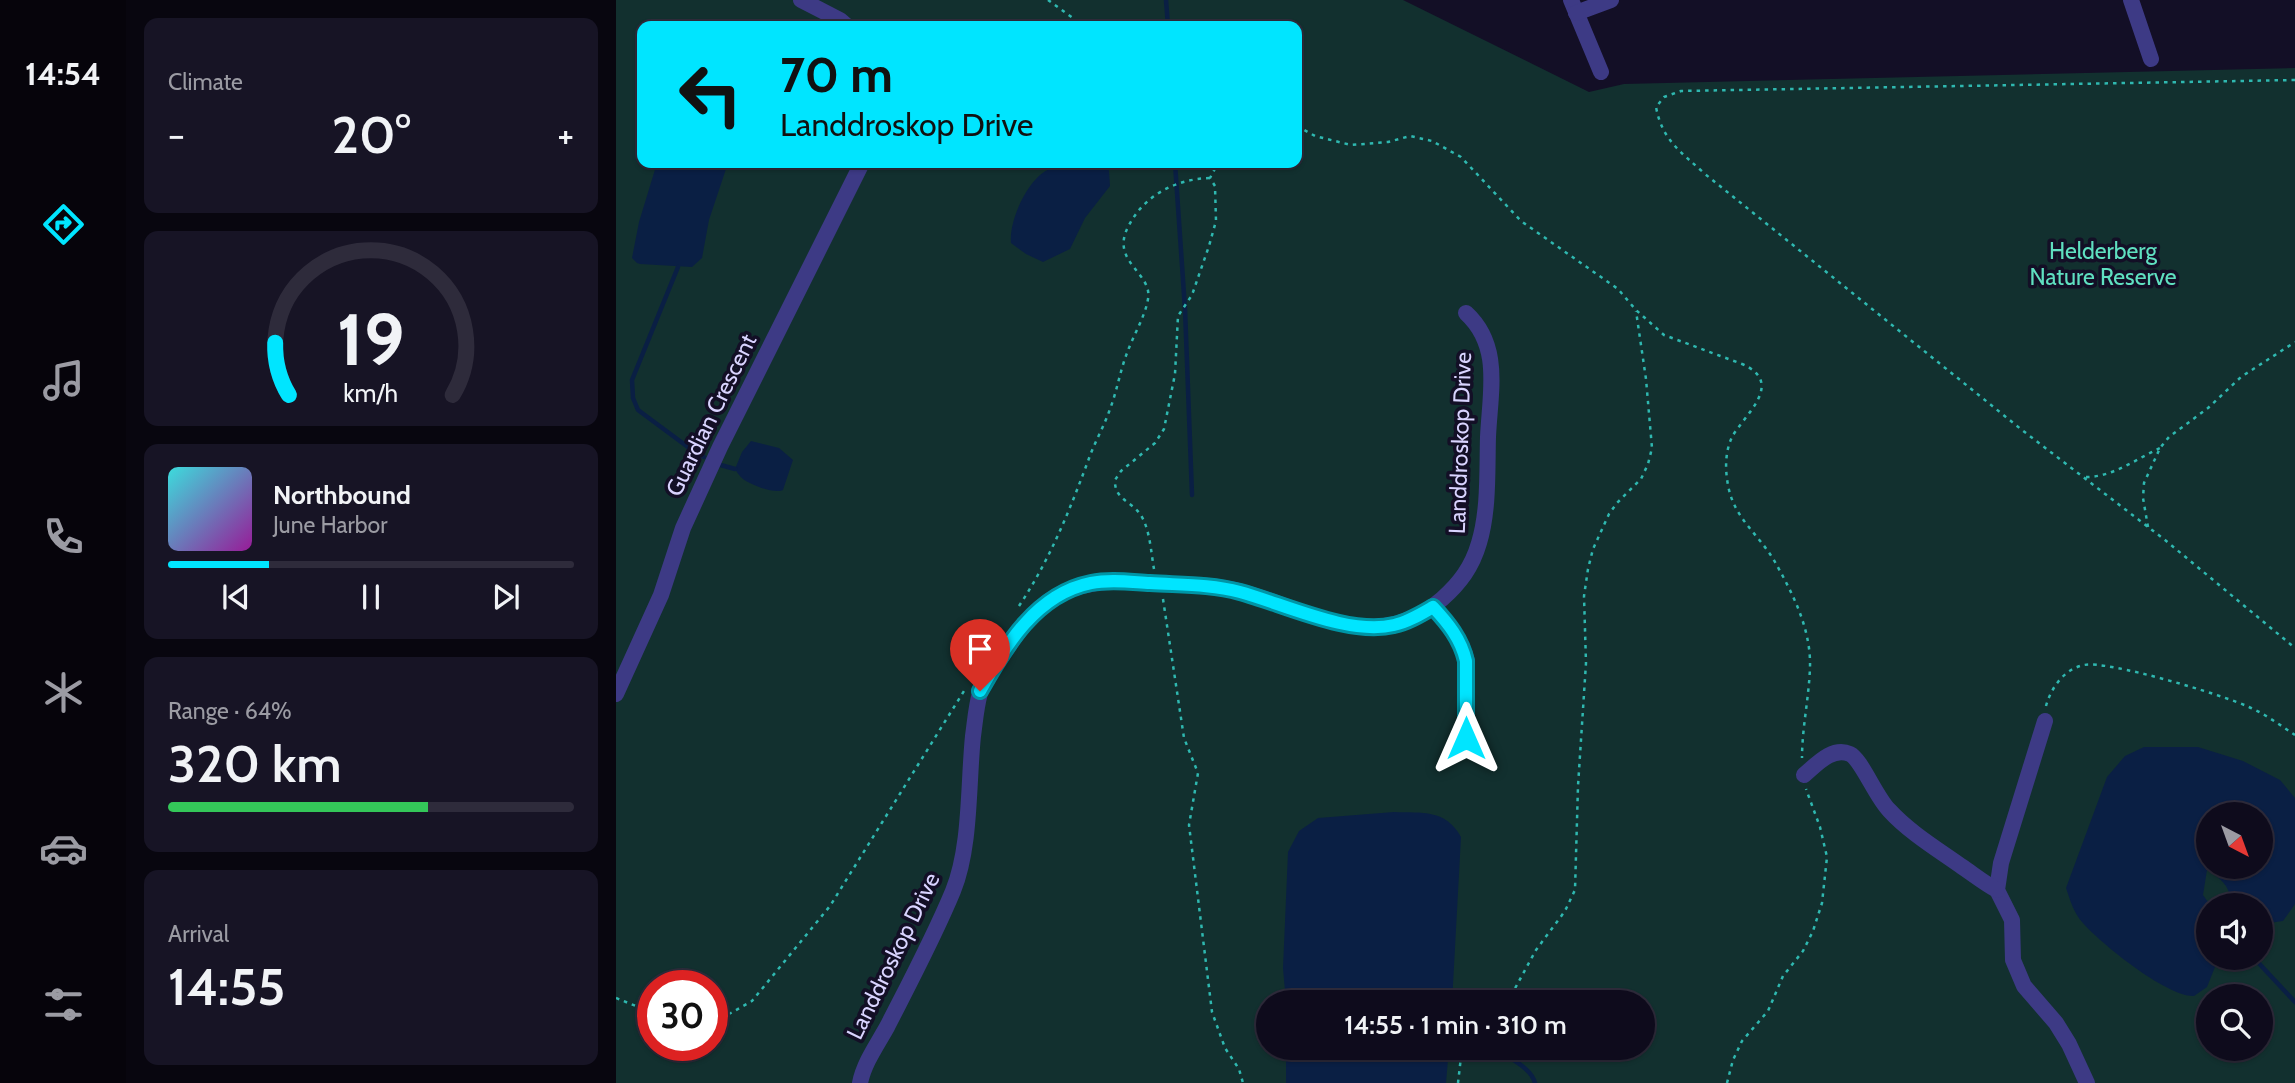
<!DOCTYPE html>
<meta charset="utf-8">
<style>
body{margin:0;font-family:Cabin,sans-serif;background:#171425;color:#f1f3f6;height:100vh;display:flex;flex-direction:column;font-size:26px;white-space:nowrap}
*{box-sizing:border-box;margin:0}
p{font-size:23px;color:#9b9ba3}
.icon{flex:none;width:38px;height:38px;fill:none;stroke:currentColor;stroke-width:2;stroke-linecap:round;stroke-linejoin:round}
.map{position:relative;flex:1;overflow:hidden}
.details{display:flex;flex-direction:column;gap:18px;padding:18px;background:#08060f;width:490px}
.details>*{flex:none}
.guide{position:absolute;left:21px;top:21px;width:665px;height:147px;border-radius:14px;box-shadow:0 2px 5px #0004,0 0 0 2px #2e2b3b;background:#00e5ff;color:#111;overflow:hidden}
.needle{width:46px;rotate:139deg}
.fabs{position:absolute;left:1580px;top:802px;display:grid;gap:14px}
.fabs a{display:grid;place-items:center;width:77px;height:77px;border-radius:50%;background:#0e0b1c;box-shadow:0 2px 5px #0004,0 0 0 2px #2e2b3b;font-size:35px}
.speed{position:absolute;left:21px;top:970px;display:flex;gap:14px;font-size:35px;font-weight:700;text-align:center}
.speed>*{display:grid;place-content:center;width:91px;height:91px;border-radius:50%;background:#0e0b1c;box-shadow:0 2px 5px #0004,0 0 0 2px #2e2b3b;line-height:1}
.speed .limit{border:10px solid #d22;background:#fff;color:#111}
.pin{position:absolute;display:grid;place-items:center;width:60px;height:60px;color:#fff;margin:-72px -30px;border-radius:50% 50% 50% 0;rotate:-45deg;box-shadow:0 0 7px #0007}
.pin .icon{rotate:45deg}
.me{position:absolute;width:77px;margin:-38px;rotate:0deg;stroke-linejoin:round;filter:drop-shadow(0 0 5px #0008)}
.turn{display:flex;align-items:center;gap:24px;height:147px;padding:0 28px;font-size:32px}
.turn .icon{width:91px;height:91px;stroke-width:2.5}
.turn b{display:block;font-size:49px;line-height:60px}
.big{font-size:52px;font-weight:600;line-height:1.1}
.details .tile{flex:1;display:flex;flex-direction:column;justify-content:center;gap:10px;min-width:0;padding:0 24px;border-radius:14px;background:#171425}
.details .dial{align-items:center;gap:0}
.dial svg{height:182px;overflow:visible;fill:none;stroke:#2e2b3b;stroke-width:7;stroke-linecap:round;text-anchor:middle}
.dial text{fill:#f1f3f6;stroke:none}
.song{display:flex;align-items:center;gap:21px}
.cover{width:84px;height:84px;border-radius:10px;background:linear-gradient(135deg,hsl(180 70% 55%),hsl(300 70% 35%))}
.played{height:7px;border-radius:4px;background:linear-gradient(90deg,#00e5ff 25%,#2e2b3b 25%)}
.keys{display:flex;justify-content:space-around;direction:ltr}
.heat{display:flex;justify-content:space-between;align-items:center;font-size:38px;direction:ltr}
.charge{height:10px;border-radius:5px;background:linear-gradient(90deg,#34c759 64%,#2e2b3b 0)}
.trip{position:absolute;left:640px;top:990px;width:399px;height:70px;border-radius:35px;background:#0e0b1c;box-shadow:0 2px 5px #0004,0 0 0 2px #2e2b3b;font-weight:600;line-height:70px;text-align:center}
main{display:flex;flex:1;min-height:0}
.tab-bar{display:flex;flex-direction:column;width:126px;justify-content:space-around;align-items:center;background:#06040b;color:#9b9ba3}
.tab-bar .icon{width:49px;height:49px}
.tab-bar .selected{color:#00e5ff}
.tab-bar b{font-size:32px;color:#f1f3f6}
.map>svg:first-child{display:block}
.green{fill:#12302f;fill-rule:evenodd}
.water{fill:#0a1f44;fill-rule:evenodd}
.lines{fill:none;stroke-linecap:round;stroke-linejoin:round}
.stream{stroke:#0a1f44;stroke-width:4.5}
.path{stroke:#2fb8b0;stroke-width:2.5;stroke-dasharray:3.5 5;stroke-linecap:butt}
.minor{stroke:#3d3a85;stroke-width:16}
.route-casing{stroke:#0095a6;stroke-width:18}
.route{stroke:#00e5ff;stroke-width:12}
.labels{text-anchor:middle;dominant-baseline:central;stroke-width:7;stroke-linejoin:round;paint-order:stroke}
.park-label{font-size:23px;fill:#5fe0c0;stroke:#130f26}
.street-label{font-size:23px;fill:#d9d4ff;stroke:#130f26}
</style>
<main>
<nav class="tab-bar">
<b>14:54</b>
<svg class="icon selected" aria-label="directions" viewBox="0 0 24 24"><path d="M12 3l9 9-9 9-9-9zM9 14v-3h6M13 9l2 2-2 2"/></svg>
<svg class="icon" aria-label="music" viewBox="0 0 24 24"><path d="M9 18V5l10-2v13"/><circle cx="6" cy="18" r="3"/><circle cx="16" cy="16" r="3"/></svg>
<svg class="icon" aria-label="phone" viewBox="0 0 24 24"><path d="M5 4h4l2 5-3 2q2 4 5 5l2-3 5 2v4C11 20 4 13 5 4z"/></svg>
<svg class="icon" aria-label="climate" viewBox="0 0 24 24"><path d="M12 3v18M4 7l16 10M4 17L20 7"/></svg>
<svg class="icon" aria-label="car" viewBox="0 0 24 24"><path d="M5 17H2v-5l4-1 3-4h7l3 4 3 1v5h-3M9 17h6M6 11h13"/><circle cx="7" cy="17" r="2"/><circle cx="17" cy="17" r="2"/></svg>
<svg class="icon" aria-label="filters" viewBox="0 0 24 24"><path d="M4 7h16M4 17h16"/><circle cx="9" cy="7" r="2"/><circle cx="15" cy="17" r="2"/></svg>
</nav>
<section class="details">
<div class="tile"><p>Climate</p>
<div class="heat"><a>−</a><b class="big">20°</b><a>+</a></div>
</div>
<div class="tile dial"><svg viewBox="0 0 100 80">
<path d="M14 69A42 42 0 1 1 86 69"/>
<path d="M14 69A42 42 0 0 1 8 46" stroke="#00e5ff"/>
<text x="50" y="56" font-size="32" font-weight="700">19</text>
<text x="50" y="72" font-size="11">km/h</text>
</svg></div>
<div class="tile">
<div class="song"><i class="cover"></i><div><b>Northbound</b><p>June Harbor</p></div></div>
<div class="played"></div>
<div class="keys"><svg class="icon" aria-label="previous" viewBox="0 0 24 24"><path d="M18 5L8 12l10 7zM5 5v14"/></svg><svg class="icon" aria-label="pause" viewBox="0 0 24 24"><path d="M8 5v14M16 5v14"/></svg><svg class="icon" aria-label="next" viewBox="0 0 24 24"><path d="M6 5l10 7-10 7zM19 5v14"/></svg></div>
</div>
<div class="tile"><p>Range · 64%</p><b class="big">320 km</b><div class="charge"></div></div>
<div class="tile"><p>Arrival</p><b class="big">14:55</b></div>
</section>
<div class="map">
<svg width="1679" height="1083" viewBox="0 0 1679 1083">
<rect width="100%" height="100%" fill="#130f26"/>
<path class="green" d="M0,0H787L973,92L1008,84L1679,68V1083H0ZM26,26H681V163H26ZM1592,814H1645V866H1592ZM1592,905H1645V957H1592ZM37,985H96V1045H37ZM1592,996H1645V1048H1592ZM653,1003H1027V1048H653Z"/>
<g class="water">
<path d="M41,163H112L93,220L86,258L76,267L24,264L21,263L16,258L23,222Z"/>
<path d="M444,163H489L493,171L494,186L469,218L454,249L427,262L410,254L395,243C393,222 408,189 424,175C430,170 437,167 444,163Z"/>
<path d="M135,441L163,448L177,460L167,490C158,494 135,485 127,479C123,476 121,472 119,469L126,452Z"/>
<path d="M1528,747H1582L1627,761L1664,780L1679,798V904L1667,921L1645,924V905H1592V957H1603L1591,987L1578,996C1551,997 1484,943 1466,922C1458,913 1454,900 1450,888L1491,777L1509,756ZM1592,814H1645V866H1592ZM1591,870C1602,877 1610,882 1614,895L1609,902H1592L1587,895Z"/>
<path d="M778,812C806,813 830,809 845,837L836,1003H670L667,968L672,852L683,831L702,818Z"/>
<path d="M670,1048H833L830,1083H670Z"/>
</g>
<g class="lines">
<g class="stream">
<path d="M550,0L552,26"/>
<path d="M559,163L569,309L576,495"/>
<path d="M62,267L16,380L17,398L22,410L80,453L88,457"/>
<path d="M101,464L119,469"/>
<path d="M1637,957L1679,1002"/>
<path d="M880,1048C893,1059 915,1067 919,1083"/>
</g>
<g class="path">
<path d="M432,0L468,26"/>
<path d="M1679,80L1065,91L1048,97L1040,107C1046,140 1065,152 1089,174L1406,430L1549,540L1679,648"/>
<path d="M681,126L699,136L735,145L772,142L794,136L816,141L845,157L905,221L1002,289L1020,310L1048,335L1126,364C1170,383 1128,415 1116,437C1109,452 1109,469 1112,485C1118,519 1143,534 1159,562C1177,594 1195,629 1194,667C1193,698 1186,728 1186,758"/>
<path d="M1470,477C1497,477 1520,459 1544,448"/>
<path d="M1532,527L1527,498L1528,483L1544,448L1553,437L1592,408L1625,377L1679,342"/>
<path d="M538,569C535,553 534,528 524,514C515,501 498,499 499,480L505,471L539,443L548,429L559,374L562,316L576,295L593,246L600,221L599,186L594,178L602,163"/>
<path d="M547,599L568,738L582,773L573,825L596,1012L609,1048L623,1069L627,1083"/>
<path d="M403,606C435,558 455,507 475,453C481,438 489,424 494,409C501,391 504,371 511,353C517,336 529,317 532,299C537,273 494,262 512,227C528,195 560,179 594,178"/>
<path d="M1430,706C1435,688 1448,669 1468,665C1492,660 1607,695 1633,707C1649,714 1664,725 1679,735"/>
<path d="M0,998L37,1013"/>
<path d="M891,1003L920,950L949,911L959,890L962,786L970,663L968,596L972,569L977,549L993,514L1001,503L1025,479L1032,464L1036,448L1030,379L1020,311"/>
<path d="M96,1018L113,1014L136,1001L214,906L348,691"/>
<path d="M842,1083L846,1048"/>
<path d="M1111,1083L1117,1060L1126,1041L1152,1011L1167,976L1187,951L1197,931L1206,903L1211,857L1204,827L1190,789"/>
</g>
<g class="minor">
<path d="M185,0L224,20L231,26"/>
<path d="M955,0L985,72"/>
<path d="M1515,0L1535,59"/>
<path d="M960,13L995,0"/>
<path d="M817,607C832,623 845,639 851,661L850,738"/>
<path d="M0,694L45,595L67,528L104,447L246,163"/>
<path d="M1429,721L1385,863L1381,890L1396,920L1397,960L1408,986L1440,1023L1453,1044L1471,1083"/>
<path d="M1188,775C1200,765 1216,746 1234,754C1245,759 1260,797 1273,810C1293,832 1321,849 1345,866C1357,874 1368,883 1381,890"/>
<path d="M244,1083C248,1063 261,1045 271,1027C294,982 318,937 337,891C355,847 352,785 357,736C359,722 360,707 364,693C369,678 381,664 390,650C402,632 413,616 430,603C461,580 495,580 532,583C561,584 590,584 619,590C692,608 758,658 826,599C844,583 856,567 863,543C873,510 871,471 872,437C874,392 886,346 850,313"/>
</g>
</g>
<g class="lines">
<defs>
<path id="route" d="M364,691C390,645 420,594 475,583C494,579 515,582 534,583C564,585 594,584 624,592C668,604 734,636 778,625C792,622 805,614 817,607C832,623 845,639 850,661V738"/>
</defs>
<use href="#route" class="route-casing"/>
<use href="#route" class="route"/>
</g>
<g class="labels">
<g class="park-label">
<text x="1487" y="251">Helderberg<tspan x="1487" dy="26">Nature Reserve</tspan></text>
</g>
<g class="street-label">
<text transform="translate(95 415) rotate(-64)">Guardian Crescent</text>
<text transform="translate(844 443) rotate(-88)">Landdroskop Drive</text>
<text transform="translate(277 956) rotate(-64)">Landdroskop Drive</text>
</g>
</g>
</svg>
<div class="fabs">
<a><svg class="needle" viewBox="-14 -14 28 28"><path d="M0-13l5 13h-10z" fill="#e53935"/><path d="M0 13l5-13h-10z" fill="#9b9ba3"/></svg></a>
<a><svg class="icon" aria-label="sound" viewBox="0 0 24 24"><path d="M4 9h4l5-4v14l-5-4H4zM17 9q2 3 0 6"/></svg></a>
<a><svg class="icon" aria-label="search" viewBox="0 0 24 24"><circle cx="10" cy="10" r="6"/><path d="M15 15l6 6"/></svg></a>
</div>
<div class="speed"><div class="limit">30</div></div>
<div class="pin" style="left:364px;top:691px;background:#d93025"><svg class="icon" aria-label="arrive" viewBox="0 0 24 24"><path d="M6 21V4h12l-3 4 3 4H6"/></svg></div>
<svg class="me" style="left:850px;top:738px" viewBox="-20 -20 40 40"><path d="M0-17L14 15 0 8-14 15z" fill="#00e5ff" stroke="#fff" stroke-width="4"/></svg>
<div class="trip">14:55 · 1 min · 310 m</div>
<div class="guide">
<div class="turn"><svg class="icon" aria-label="left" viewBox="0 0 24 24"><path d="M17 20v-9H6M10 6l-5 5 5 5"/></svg><div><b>70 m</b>Landdroskop Drive</div></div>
</div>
</div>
</main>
